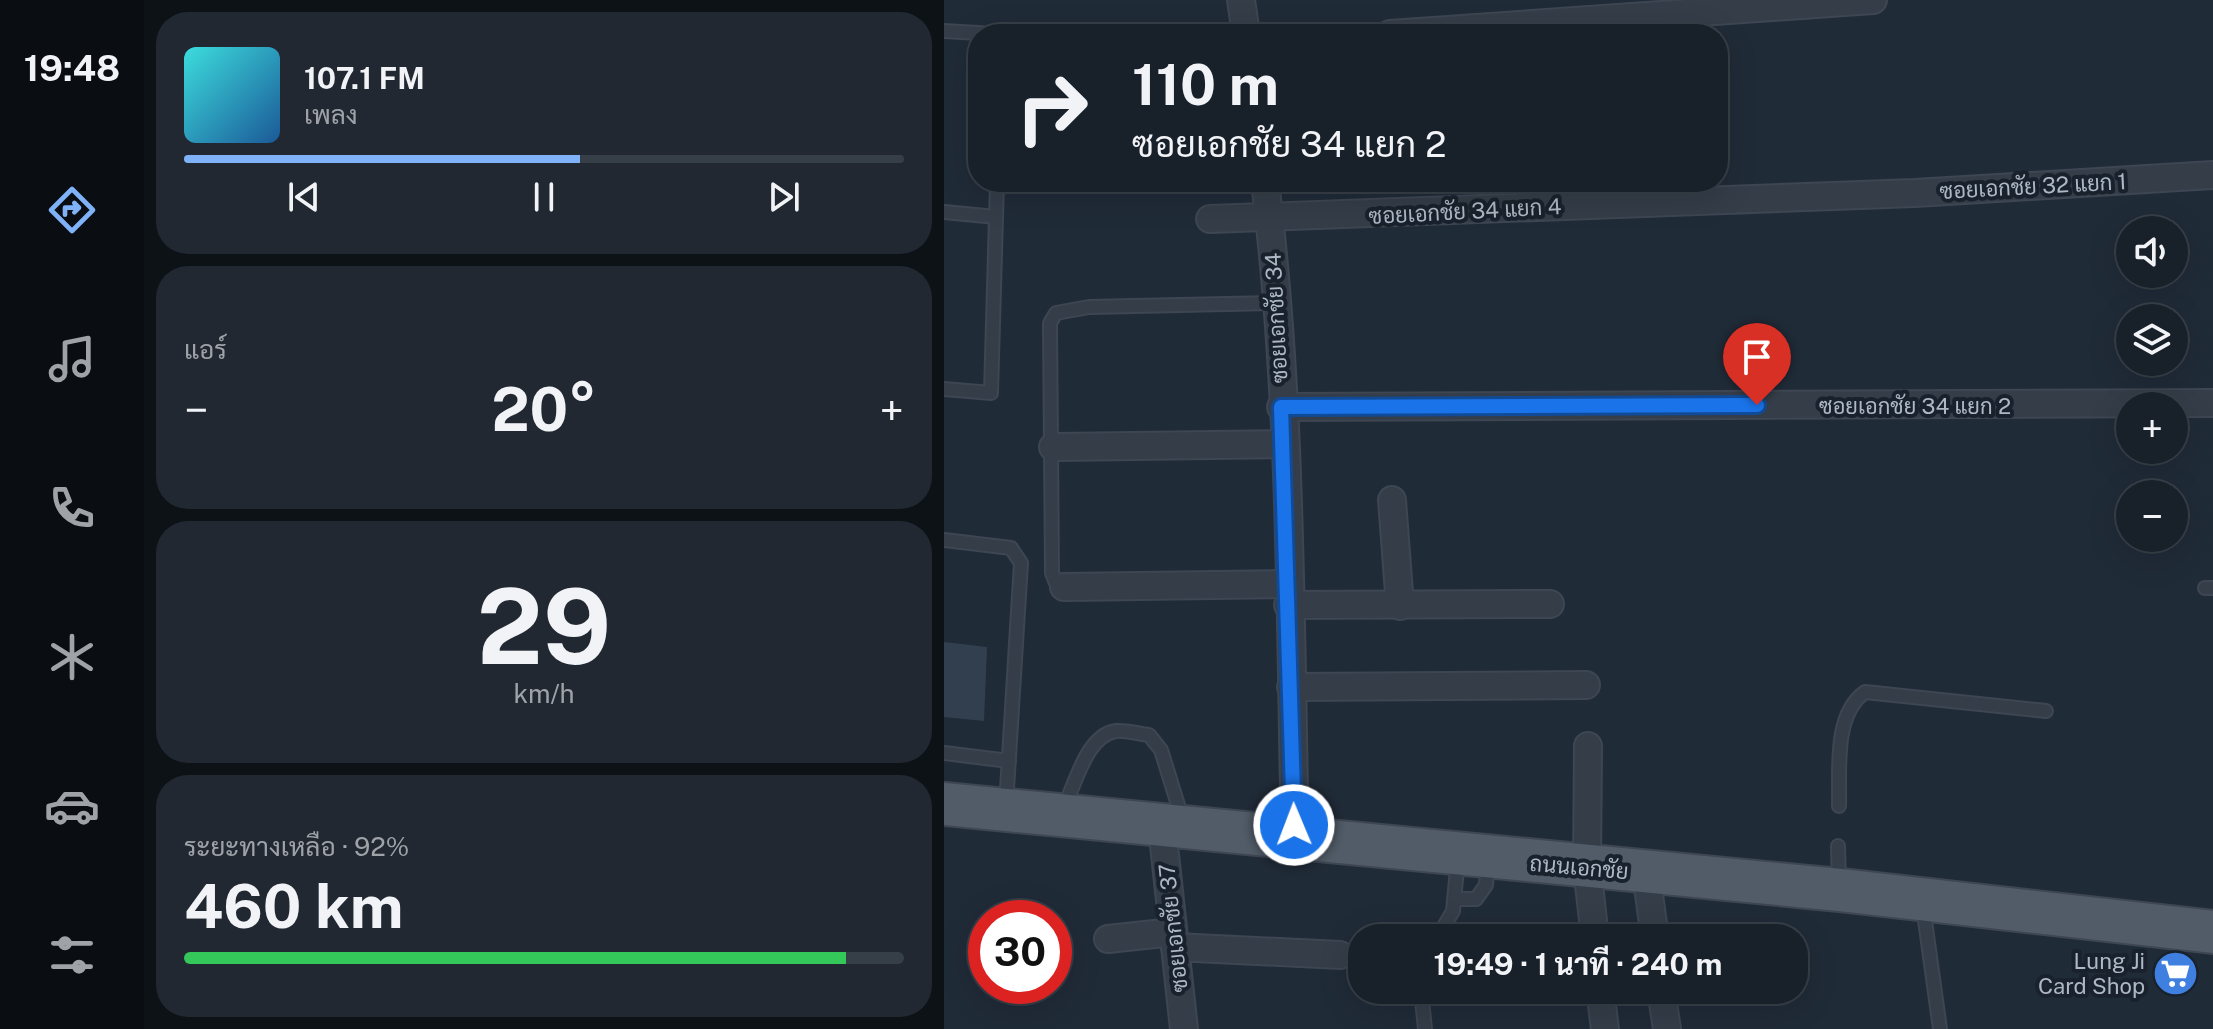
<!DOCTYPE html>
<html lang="th">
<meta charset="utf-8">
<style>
body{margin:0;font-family:"Public Sans",Sarabun,sans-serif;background:#212832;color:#f1f3f6;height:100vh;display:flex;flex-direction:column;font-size:30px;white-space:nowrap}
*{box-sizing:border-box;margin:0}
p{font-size:26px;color:#9fa3a8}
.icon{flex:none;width:44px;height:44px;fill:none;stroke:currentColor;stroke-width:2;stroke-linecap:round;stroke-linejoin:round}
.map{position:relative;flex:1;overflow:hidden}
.drawer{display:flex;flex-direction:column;gap:12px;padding:12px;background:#0d1217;width:800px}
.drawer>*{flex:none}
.banner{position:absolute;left:24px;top:24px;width:760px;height:168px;border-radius:32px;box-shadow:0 8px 32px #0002,0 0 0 2px #363e47;background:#18202a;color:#f1f3f6;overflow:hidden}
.tools{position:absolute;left:1172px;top:216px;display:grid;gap:16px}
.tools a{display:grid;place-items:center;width:72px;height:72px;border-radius:50%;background:#18202a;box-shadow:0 8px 32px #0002,0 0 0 2px #363e47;font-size:40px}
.speed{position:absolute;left:24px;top:900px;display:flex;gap:16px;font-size:40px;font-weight:700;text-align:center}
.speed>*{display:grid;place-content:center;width:104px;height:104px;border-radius:50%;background:#18202a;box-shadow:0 8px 32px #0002,0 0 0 2px #363e47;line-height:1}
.speed .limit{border:12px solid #d22;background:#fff;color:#111}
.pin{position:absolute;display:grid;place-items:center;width:68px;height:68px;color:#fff;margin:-82px -34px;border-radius:50% 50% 50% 0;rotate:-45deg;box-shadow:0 0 8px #0007}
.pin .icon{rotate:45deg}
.me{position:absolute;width:88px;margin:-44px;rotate:359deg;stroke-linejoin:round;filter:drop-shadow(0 0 6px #0008)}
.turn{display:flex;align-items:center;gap:28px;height:168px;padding:0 32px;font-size:36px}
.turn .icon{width:104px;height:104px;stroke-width:2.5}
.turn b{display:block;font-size:56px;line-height:68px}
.big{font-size:60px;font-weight:700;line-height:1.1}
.drawer .widget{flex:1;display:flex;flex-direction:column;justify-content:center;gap:12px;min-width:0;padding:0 28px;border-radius:32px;background:#212832}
.drawer .dial{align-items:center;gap:0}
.dial b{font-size:104px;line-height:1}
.song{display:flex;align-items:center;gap:24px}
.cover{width:96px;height:96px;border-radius:12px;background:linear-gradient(135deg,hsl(180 70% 55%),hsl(210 70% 35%))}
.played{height:8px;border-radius:4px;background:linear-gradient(90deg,#80b2f8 55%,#363e47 55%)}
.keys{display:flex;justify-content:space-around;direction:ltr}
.heat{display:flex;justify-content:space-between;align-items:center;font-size:44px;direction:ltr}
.charge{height:12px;border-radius:6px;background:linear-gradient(90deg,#34c759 92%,#363e47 0)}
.trip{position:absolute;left:404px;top:924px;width:460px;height:80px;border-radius:32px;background:#18202a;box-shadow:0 8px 32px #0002,0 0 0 2px #363e47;font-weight:700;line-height:80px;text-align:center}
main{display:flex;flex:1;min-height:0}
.dock{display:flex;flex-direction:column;width:144px;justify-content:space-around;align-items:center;background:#0a0d11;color:#9fa3a8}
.dock .icon{width:56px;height:56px}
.dock .current{color:#80b2f8}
.dock b{font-size:36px;color:#f1f3f6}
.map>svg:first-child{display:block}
.building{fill:#323f4f}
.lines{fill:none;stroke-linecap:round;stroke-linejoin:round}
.service-casing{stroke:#3d4652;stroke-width:16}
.minor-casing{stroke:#3d4652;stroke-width:30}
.primary-casing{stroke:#3d4652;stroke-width:46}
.service{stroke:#343d48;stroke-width:12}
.minor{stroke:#343d48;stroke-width:26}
.primary{stroke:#515c68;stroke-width:42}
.route-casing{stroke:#114b97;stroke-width:20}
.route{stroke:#1a73e8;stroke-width:14}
.labels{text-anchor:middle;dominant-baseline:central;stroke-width:8;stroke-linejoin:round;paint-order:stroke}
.street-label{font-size:22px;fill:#aeb7c5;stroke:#19222c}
.poi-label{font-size:22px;fill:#aeb7c5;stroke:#19222c;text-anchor:end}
</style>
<main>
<nav class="dock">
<b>19:48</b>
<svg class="icon current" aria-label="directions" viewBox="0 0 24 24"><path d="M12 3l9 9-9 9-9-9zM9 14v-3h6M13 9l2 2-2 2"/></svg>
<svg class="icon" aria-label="music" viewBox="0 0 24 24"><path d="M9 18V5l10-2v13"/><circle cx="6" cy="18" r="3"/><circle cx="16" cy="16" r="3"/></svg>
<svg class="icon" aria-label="phone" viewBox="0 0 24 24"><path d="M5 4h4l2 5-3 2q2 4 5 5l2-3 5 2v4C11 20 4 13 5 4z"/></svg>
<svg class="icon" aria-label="climate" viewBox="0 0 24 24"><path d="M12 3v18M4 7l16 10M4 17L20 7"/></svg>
<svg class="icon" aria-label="car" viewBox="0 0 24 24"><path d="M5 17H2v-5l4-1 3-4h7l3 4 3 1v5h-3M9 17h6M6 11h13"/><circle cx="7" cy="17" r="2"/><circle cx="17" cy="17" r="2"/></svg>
<svg class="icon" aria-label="filters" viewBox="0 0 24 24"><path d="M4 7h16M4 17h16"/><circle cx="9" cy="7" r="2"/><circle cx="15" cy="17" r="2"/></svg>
</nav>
<section class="drawer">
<div class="widget">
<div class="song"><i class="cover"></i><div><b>107.1 FM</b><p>เพลง</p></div></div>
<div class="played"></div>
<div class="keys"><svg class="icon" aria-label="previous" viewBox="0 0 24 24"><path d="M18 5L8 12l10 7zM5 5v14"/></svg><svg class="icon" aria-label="pause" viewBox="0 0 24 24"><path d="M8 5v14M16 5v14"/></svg><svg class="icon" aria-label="next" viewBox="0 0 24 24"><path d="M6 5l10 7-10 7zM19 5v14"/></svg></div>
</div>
<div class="widget"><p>แอร์</p>
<div class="heat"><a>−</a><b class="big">20°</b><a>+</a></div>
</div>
<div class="widget dial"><b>29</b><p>km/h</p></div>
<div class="widget"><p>ระยะทางเหลือ · 92%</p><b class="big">460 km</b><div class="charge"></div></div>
</section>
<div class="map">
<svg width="1269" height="1029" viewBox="0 0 1269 1029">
<rect width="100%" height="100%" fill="#202b38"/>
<path class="building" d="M0,642L43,647L40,721L0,717Z"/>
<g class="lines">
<defs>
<g id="service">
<path d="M0,31L51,34"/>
<path d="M0,212L52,217"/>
<path d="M0,389L47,393L53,182"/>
<path d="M0,540L67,548L77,563L62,805"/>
<path d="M120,587L112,583L108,573L106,323L112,313L145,307L332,303"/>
<path d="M1261,588H1269"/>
<path d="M0,753L65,761"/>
<path d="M895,806C896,770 889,715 921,692L1102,711"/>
<path d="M119,809C131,786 142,735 172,731C182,730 195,734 205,735L217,750L239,821"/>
<path d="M894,846L895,883"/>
<path d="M511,899H532L542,885L544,863"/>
<path d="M979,906L996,1029"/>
<path d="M493,938L509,911L514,859"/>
<path d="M477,990L481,1029"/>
</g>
<g id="minor">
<path d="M297,0L302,34"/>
<path d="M446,34L929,0"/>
<path d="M321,182C348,399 346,621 351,839"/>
<path d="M266,219L971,193L1269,175"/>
<path d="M337,407L1269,403"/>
<path d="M109,447L339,444"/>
<path d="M448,500L456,606"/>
<path d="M120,587L344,584"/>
<path d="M344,605L606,604"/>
<path d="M347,687L642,685"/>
<path d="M644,746L643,867L651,938"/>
<path d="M218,827L240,1029"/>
<path d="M702,873L711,938"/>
<path d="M164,939L229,932"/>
<path d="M231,947L396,955"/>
<path d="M656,990L661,1029"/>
<path d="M717,990L723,1029"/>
</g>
<path id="primary" d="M0,804L896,890L1269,932"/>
</defs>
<use href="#service" class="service-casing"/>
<use href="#minor" class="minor-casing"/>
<use href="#primary" class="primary-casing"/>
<use href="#service" class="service"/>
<use href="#minor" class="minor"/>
<use href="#primary" class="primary"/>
</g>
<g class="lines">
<defs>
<path id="route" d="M350,825L337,407L813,405"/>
</defs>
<use href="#route" class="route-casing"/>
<use href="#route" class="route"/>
</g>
<defs>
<symbol id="supermarket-disc" viewBox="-11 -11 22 22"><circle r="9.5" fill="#3f7fe0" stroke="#19222c"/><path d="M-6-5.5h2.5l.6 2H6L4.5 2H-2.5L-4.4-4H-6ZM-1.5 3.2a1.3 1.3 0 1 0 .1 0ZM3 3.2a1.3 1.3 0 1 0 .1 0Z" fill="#fff"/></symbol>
</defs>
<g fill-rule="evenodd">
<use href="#supermarket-disc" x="1206" y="948" width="51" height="51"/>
</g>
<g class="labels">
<g class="street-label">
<text transform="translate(1089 186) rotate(-3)">ซอยเอกชัย 32 แยก 1</text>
<text transform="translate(521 211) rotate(-3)">ซอยเอกชัย 34 แยก 4</text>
<text transform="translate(332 318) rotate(-93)">ซอยเอกชัย 34</text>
<text x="971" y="406">ซอยเอกชัย 34 แยก 2</text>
<text transform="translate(635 867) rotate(5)">ถนนเอกชัย</text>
<text transform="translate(229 928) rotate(-96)">ซอยเอกชัย 37</text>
</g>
<g class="poi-label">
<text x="1201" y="961">Lung Ji<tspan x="1201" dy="25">Card Shop</tspan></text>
</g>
</g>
</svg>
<div class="tools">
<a><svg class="icon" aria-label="sound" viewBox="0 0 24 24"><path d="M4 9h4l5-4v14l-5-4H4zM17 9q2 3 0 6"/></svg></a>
<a><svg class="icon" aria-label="layers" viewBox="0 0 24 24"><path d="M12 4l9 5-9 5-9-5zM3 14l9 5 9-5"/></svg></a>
<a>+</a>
<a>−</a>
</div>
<div class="speed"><div class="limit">30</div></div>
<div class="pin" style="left:813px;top:405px;background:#d93025"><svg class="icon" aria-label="arrive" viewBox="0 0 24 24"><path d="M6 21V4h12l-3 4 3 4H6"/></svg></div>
<svg class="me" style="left:350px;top:825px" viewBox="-20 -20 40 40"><circle r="17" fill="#1a73e8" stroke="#fff" stroke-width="3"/><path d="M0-11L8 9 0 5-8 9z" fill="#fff"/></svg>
<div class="trip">19:49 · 1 นาที · 240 m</div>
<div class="banner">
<div class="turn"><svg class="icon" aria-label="right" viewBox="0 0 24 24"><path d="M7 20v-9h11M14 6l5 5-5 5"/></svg><div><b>110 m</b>ซอยเอกชัย 34 แยก 2</div></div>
</div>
</div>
</main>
